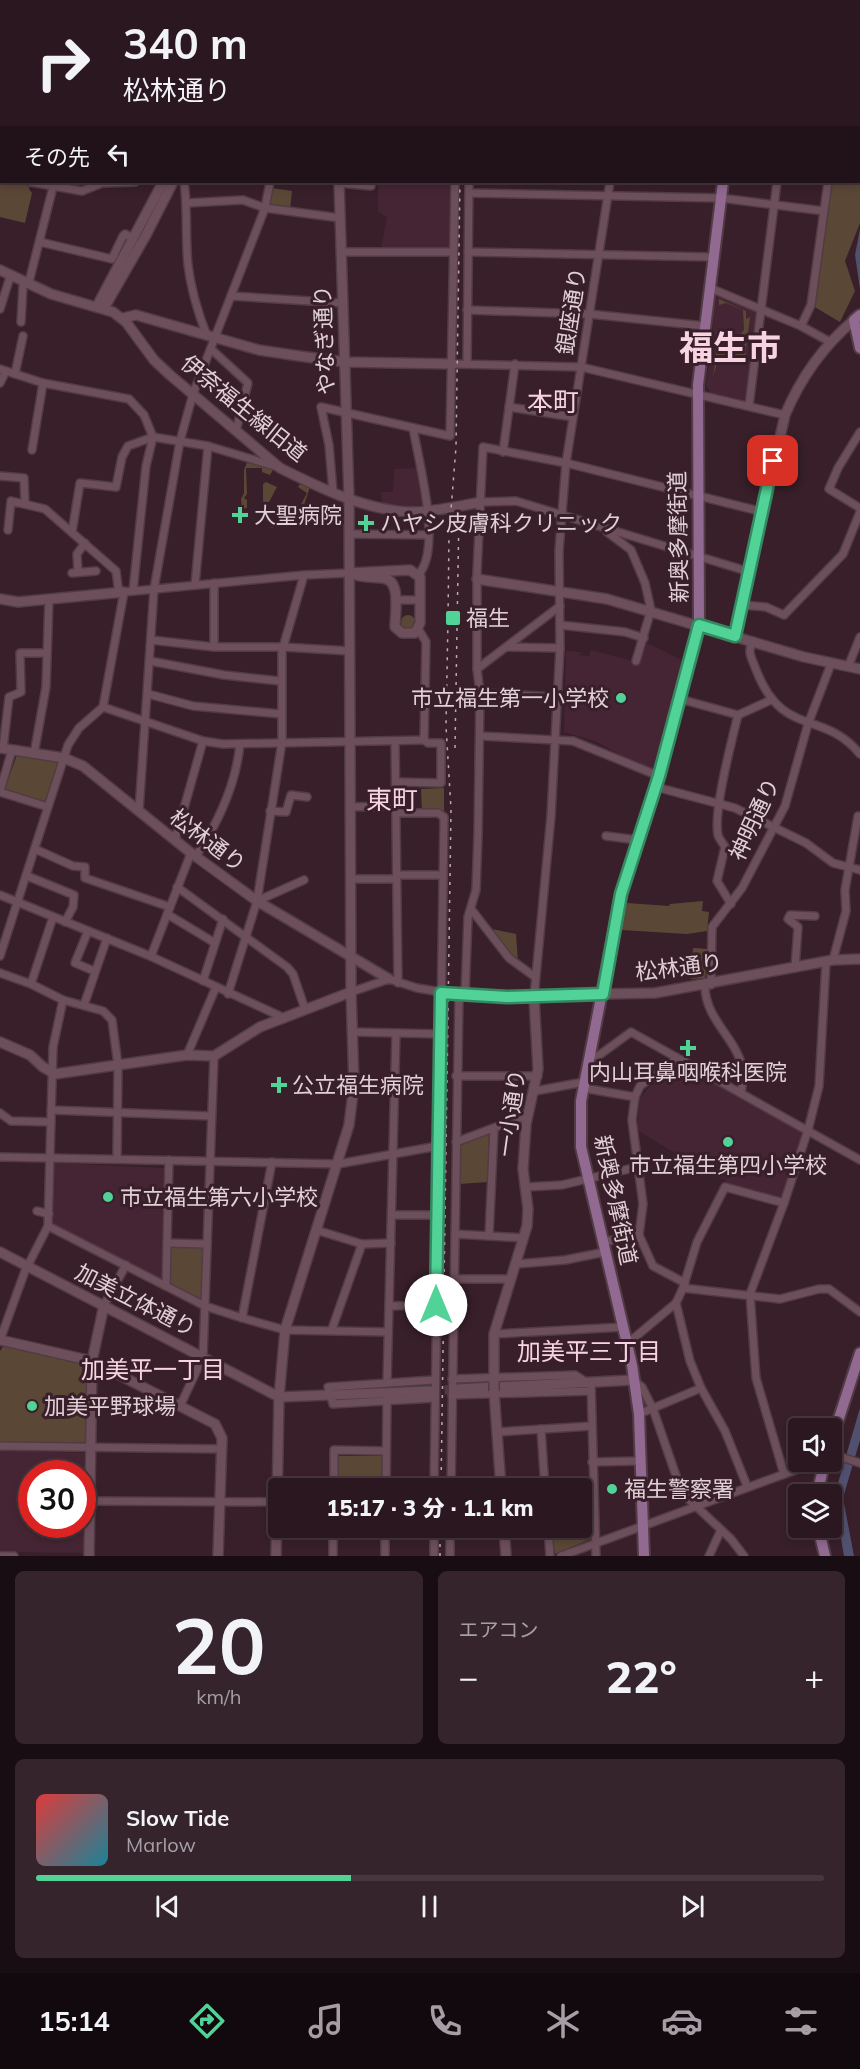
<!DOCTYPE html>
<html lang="ja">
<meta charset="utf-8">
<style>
body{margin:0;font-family:Mulish,"Noto Sans JP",sans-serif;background:#36242d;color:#f1f3f6;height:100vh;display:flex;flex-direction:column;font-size:22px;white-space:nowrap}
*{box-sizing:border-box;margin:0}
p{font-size:20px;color:#a59fa5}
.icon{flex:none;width:33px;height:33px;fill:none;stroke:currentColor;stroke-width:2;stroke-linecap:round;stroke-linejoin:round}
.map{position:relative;height:1556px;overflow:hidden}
.sheet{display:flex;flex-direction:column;gap:15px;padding:15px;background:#170d12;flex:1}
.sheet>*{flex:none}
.banner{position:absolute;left:0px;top:0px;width:861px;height:183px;box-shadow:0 3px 9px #0003,0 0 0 2px #46363e;background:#2a1720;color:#f1f3f6;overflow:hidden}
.controls{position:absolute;left:788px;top:1418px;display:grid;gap:12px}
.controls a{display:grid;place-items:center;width:54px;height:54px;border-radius:6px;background:#2a1720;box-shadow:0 3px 9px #0003,0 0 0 2px #46363e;font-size:30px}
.speed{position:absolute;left:18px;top:1460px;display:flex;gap:12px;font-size:30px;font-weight:700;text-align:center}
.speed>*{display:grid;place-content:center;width:78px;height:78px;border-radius:50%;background:#2a1720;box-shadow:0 3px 9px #0003,0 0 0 2px #46363e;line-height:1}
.speed .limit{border:9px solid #d22;background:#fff;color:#111}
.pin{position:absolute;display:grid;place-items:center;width:51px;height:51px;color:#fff;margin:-26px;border-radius:12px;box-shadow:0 3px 9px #0006}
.me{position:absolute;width:66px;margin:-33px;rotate:0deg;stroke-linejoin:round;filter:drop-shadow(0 0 4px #0008)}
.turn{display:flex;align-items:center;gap:21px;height:126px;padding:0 24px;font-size:27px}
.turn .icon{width:78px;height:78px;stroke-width:2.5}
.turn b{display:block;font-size:42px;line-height:51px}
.then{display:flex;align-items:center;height:57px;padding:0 24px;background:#0003;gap:12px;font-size:22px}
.big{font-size:45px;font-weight:800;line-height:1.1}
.sheet .card{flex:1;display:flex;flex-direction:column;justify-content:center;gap:9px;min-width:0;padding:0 21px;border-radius:9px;background:#36242d}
.sheet .dial{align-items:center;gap:0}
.dial b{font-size:78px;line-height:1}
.song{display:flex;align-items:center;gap:18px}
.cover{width:72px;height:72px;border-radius:9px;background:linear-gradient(135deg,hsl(0 70% 55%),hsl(190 70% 35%))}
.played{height:6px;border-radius:3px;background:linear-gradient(90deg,#51d397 40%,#46363e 40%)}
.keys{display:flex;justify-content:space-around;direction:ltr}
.heat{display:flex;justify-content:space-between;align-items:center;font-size:33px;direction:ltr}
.sheet .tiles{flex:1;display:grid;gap:15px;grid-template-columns:1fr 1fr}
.card:last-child{grid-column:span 2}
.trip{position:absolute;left:268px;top:1478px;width:324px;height:60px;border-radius:6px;background:#2a1720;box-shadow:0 3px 9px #0003,0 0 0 2px #46363e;font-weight:800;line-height:60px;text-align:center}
.tabs{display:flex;height:96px;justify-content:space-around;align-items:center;background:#11090d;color:#a59fa5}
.tabs .icon{width:42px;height:42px}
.tabs .active{color:#51d397}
.tabs b{font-size:27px;color:#f1f3f6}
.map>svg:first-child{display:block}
.built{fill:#452533;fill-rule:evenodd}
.green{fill:#5b4736}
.water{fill:#51506f}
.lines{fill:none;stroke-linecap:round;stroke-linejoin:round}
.secondary-tunnel{stroke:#513a44;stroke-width:9;stroke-dasharray:9 4.5;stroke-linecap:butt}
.street-casing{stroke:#513c45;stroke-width:10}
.secondary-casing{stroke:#513c45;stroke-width:12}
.primary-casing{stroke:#513c45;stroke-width:14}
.street{stroke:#6d4f5b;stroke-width:7}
.secondary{stroke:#6d4f5b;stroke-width:9}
.primary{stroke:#916991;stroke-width:10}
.rail{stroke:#beabb2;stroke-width:1.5;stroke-dasharray:3 6;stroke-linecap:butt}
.secondary-bridge-casing{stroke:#513c45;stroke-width:12;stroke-linecap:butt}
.secondary-bridge{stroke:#6d4f5b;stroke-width:9}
.route-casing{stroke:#358962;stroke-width:15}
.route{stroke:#51d397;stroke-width:10}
.poi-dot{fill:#51d397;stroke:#381f2a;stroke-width:2}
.labels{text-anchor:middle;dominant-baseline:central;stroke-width:6;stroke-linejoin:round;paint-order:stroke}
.street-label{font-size:22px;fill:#e1d0d6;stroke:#381f2a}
.poi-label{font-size:22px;fill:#e1d0d6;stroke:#381f2a;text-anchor:start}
.neighbourhood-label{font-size:24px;fill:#f8d4e2;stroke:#381f2a}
.quarter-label{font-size:26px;fill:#f8d4e2;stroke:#381f2a}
.town-label{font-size:34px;font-weight:bold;fill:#f8d4e2;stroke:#381f2a}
</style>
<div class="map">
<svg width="860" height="1556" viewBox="0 0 860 1556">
<rect width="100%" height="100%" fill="#381f2a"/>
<g class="built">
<path d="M378,182H453L451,250L381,248L387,217L378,212Z"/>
<path d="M722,295L757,312L745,401L711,393L706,386L716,298Z"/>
<path d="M416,468L422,504L420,507L382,503L381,492H393L394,469Z"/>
<path d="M647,643L686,662L658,775L595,741L564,732L566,651L581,652L580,655L589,656L591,650L640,663Z"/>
<path d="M681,1065L804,1132L783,1200L732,1188L724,1179L691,1174L673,1152L637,1130L640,1099L650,1086Z"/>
<path d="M54,1163L164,1168L162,1279L52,1225Z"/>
<path d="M0,1450L84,1453L83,1553L0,1552ZM32,1473H82V1524H32Z"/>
</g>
<g class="green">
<path d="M0,170L2,182L30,184L29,189L32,193L25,223L0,217Z"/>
<path d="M860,172V223L845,261L855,291L840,322L813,306L830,182H860Z"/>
<path d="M272,188L292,191L290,210L269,206Z"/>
<path d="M719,299L746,311V319L750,317L745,357L722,355L718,359L713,377L718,342L735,340L744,330L743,310L726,303L719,305Z"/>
<path d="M248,460L273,470L270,475L262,472V468H246L247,494L244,498L247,500V508L242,509L241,499L244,493V470Z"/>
<path d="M266,482L277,487L269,502H263V484Z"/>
<path d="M300,484L310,487L301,514L290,528H267L290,526L307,493L298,487Z"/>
<circle cx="408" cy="622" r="7"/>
<path d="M17,755L56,761L59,766L48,805L4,791Z"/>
<path d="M444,788V812L422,813L421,789Z"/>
<path d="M703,901L702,911L709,912L707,931L687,934L621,930L627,903L669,906L670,904Z"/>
<path d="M487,928L516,934L518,962L502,947Z"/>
<path d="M693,948L708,949L705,978L691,979Z"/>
<path d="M489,1133L488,1182L459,1184L458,1147Z"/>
<path d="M169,1244L206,1246L204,1301L168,1283Z"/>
<path d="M5,1344L83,1362L86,1365L87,1442H0V1351Z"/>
<path d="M338,1456H383L382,1488H339Z"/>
<path d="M582,1508L593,1510V1538L555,1554L551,1527H582Z"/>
</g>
<g class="water">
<path d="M860,229V289L855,255Z"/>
<path d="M860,1408V1440L843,1498L854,1556H844L834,1497Z"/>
</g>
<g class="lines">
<path class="secondary-tunnel" d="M431,1391L457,1389"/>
<defs>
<g id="street">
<path d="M317,0L318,2"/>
<path d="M295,2L297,0"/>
<path d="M359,2V0"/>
<path d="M459,2V0"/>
<path d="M472,2V0"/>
<path d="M561,2V0"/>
<path d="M637,2V0"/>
<path d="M799,2V0"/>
<path d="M840,2V0"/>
<path d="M860,63V64"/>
<path d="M0,90H2"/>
<path d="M0,167H2"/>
<path d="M30,182L82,191L102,183L135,182"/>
<path d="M184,182C188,209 185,237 188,265C191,290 198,313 207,336"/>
<path d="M339,183L371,186"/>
<path d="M469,193L721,198L824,211"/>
<path d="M187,203L243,200L265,208L340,218"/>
<path d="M40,242L112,259L123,236L125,234L133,238"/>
<path d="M341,252H453"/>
<path d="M468,252L713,257"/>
<path d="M29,282L53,187"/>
<path d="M710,288L801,326L830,342"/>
<path d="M231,296L342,303"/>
<path d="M0,309L11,274"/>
<path d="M467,310L589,314L705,326"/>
<path d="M21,322L23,286L26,281"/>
<path d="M801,326L811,305L828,182"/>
<path d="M211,349L248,383L236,431"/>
<path d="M453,364L581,367L785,415"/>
<path d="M467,364L469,182"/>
<path d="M0,369L43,383L129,399L144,415L153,437L146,466L133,591"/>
<path d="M15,374L23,336"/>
<path d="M0,383L6,371"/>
<path d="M749,406L777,182"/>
<path d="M509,407L573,417"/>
<path d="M413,428C419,463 442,547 419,574"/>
<path d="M860,432L838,468L829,489L860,508"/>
<path d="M208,446L278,467"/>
<path d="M32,450L43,383"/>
<path d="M503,452L515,364"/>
<path d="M0,476L24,478L25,504"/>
<path d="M333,492L329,445L321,407L450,436L455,182"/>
<path d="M481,502L516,501L750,572"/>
<path d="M8,530L11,501L45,509L116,571L119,593"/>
<path d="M72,532L80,483L116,487L122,457L128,446L153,437L208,446L195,585"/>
<path d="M607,532L631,550L645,583L651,610L636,661"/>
<path d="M349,534L428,535"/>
<path d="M78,572L77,554L85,543"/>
<path d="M72,573L96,571"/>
<path d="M395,600H420"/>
<path d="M742,605L766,607L784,615L843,554L860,512"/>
<path d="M560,625L625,632L644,638"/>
<path d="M151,640L214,647H283L350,651"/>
<path d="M753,641C747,651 751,657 755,667C782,740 822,708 860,754"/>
<path d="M214,647V583"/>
<path d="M507,647L560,648"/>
<path d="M150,661L224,675L280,681"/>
<path d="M848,667L860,637"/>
<path d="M477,669L560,606"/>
<path d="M480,693L557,697"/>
<path d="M148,694L193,706L281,714"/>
<path d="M680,699L738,715L771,700"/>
<path d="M103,707L203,741L223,744L424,740L426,642L419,630"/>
<path d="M480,736L573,741L659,776"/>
<path d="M395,741L398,983"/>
<path d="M3,749L9,697L21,692L20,653H47"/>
<path d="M34,754L46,687L49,599"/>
<path d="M396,782L441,783V743H428L424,740"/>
<path d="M656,787L735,808L806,843L833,863L860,870"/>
<path d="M0,791L12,750"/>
<path d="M0,792L48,807"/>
<path d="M351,807L396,806"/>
<path d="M139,811L154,589L180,441L193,394L265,208L270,182"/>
<path d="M270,811L286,812L291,795L307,797"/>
<path d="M396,813H438L444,817L434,1488"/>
<path d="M606,836L638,840"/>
<path d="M175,840L203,741"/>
<path d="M35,849L73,866L85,867V878L170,907"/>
<path d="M196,856C218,823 236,784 240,744"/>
<path d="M397,875H442"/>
<path d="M27,876L74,895L73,907L65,922"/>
<path d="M351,879H396"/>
<path d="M177,887L287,967L293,974L305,1009"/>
<path d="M0,895L150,956L282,1017"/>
<path d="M257,901L304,880"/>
<path d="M731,904L717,881L725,847C723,843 719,839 718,835C713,811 732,740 738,715"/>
<path d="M471,909L509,958L535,977"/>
<path d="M167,914L215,943"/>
<path d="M88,931L75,963L94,971"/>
<path d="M0,956L68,745L79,728L103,707L124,592L304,575L349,573"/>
<path d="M151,956L191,853"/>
<path d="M833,960L846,911L845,890L858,816"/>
<path d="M795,968L798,927L788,919L790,915L815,916"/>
<path d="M0,973L31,984L63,1000L103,1011L112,1020L118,1065L117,1158"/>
<path d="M203,981L223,919"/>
<path d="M31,984L53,917"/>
<path d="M711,985L712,927L742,888L785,806L808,724L831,664"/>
<path d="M705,986C705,1020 737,1038 743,1070C744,1077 742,1086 741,1093"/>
<path d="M351,992L389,979L417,988L459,995L507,997L603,994"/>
<path d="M228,994L257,901L282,742V651L304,575"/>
<path d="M465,995L468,917L476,890L478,835L480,693L477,669V572L483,447L566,463L763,512"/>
<path d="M534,997L551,816L560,648L559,551L566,463L610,182"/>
<path d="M84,1005L107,938"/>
<path d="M353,1032L440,1034"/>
<path d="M187,1055L216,987"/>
<path d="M590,1056H598L631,1032L860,1160"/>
<path d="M676,1057L671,1064L640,1086L635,1097L632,1120L643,1204L639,1235L653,1266L685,1283"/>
<path d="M456,1076H538"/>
<path d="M583,1088L635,1097"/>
<path d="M535,1091L584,1082"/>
<path d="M51,1110L211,1116"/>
<path d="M0,1113L11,1121L51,1122"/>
<path d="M456,1142L528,1115"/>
<path d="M0,1157L338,1164L438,1146"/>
<path d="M526,1187L562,1185L637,1167"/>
<path d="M37,1211L49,1214"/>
<path d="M392,1215H437"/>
<path d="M48,1226L205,1306L242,1318L285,1330L388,1332"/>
<path d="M316,1230L362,1244L391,1243"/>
<path d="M455,1234L524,1238"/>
<path d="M489,1236L494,1129"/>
<path d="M603,1242L639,1235"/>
<path d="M167,1243L207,1244"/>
<path d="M516,1264L565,1260L605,1252"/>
<path d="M455,1279H511"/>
<path d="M166,1286L169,1160"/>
<path d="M683,1288L780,1299L819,1289H829L860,1312"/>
<path d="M676,1303L690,1361L701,1388L725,1431L747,1486"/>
<path d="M104,1305L126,1265"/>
<path d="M390,1306L436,1305"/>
<path d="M242,1318L272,1162"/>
<path d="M332,1329L362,1244"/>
<path d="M494,1334L624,1327"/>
<path d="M0,1340L25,1271L48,1226L53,1047L63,1000"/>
<path d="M628,1343L676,1303L683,1288L697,1242L725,1187L784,1203"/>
<path d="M452,1379L575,1375L587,1383"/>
<path d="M633,1380L642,1387L653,1409L682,1493L731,1539L744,1556"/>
<path d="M387,1383L396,1033"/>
<path d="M591,1383L596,1556"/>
<path d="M452,1395L591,1391"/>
<path d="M434,1398L333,1404L328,1387L434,1380"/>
<path d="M180,1406L203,1357L214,1056"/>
<path d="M639,1414L701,1388"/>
<path d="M541,1429L545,1488"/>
<path d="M497,1432L592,1426"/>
<path d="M0,1446L221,1449"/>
<path d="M831,1454L860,1463"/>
<path d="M592,1462L639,1461"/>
<path d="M784,1474L756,1378L750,1294L784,1203L808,1130L819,1086L826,962"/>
<path d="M334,1488V1450L386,1451"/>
<path d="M386,1488L387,1400"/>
<path d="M451,1488L459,995"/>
<path d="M90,1501L279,1502"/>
<path d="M582,1506H594"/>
<path d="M548,1527L550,1556"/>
<path d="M0,1556H14"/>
<path d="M333,1556V1527"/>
<path d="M385,1556V1527"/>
<path d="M434,1556V1527"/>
<path d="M450,1556V1527"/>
<path d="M561,1556L820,1461"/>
<path d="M709,1556L721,1530"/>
</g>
<g id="secondary">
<path d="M103,0L108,2"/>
<path d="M0,270L51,294L113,312L126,322L154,360L170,375L280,468C322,489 369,512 416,512C437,511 460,506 481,502"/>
<path d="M97,306L163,182"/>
<path d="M104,308L146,235L173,182"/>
<path d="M123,318L136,315L259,350L299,356L345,362L453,364"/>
<path d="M410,570L420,577V623L415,633H402L395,627C395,612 402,579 382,578C370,577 361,578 349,573Z"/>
<path d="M477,579L607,599L804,657L860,669"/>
<path d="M0,599L18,602L124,592"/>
<path d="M735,636L785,415C801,377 822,347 854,320"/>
<path d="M0,748L64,758L83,766L191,853L257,901L389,979"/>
<path d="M603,994L655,993L833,960L860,959"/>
<path d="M0,1042L30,1055L43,1067L55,1074L187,1055L214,1056L260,1027L351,992"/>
<path d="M0,1252L279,1397L431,1391"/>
<path d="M0,1340L92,1361L215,1424L222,1438L218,1556"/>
<path d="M494,1382V1334L527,1226L528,1209L523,1169L526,1124L538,1069L534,997"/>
<path d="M457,1389L633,1380"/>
<path d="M494,1391L501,1488"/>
<path d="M504,1527L506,1556"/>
<path d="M89,1556L92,1361L104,1305"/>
<path d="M276,1556L279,1397L285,1330L349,1125L354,1085L351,992L349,498L339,182"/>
</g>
<g id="primary">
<path d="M745,2L746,0"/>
<path d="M860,315L854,320L860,348"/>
<path d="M831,1443L860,1353"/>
<path d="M817,1494L825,1461"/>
<path d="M818,1527L825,1556"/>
<path d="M644,1556L639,1414L632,1365L581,1147V1101L621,894L659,776L699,625L698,385L723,182"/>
</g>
</defs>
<use href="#street" class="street-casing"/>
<use href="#secondary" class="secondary-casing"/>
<use href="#primary" class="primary-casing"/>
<use href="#street" class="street"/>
<use href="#secondary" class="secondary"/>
<use href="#primary" class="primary"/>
<g class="rail">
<path d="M466,2V0"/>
<path d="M455,748L459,511"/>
<path d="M441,1488L451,809L446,726L448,619L449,535L456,447L460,182"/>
<path d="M440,1556V1527"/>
</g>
<defs>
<path id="secondary-bridge" d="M494,1382V1391"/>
</defs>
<use href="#secondary-bridge" class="secondary-bridge-casing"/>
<use href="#secondary-bridge" class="secondary-bridge"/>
</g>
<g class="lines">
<defs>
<path id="route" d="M436,1305L441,993L507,997L603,994L621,894L659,776L699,625L735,636L773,461"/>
</defs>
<use href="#route" class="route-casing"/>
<use href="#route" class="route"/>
</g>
<g class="poi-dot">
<path d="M237 506h6v6h6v6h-6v6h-6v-6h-6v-6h6z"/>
<path d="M363 514h6v6h6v6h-6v6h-6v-6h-6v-6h6z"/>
<rect x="445" y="610" width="16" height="16" rx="3"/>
<circle cx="621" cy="698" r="6"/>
<path d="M685 1039h6v6h6v6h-6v6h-6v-6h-6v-6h6z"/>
<path d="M276 1076h6v6h6v6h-6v6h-6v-6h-6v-6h6z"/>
<circle cx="728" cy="1142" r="6"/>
<circle cx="108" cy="1197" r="6"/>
<circle cx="32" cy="1406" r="6"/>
<circle cx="612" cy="1489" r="6"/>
</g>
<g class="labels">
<g class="street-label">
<text transform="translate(571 311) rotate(-81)">銀座通り</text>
<text transform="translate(324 340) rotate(-92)">やなぎ通り</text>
<text transform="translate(244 408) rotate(39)">伊奈福生線旧道</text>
<text transform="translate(678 537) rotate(-91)">新奥多摩街道</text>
<text transform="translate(754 819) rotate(-65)">神明通り</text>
<text transform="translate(208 840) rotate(37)">松林通り</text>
<text transform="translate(679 967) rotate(-7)">松林通り</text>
<text transform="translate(511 1113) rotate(-82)">一小通り</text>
<text transform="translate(616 1200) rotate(78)">新奥多摩街道</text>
<text transform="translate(136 1300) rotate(27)">加美立体通り</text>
</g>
<g class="poi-label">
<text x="254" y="515">大聖病院</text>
<text x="380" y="523">ハヤシ皮膚科クリニック</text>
<text x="466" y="618">福生</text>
<text x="609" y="698" text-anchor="end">市立福生第一小学校</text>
<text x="688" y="1072" text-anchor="middle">内山耳鼻咽喉科医院</text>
<text x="292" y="1085">公立福生病院</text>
<text x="728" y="1165" text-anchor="middle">市立福生第四小学校</text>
<text x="120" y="1197">市立福生第六小学校</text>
<text x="44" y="1406">加美平野球場</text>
<text x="624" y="1489">福生警察署</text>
</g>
<g class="neighbourhood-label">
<text x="589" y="1351">加美平三丁目</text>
<text x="153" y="1369">加美平一丁目</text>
</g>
<g class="quarter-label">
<text x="553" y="401">本町</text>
<text x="392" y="799">東町</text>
</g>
<g class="town-label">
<text x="730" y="347">福生市</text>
</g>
</g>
</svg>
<div class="controls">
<a><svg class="icon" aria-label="sound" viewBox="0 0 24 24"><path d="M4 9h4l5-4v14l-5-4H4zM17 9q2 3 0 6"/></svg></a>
<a><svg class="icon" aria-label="layers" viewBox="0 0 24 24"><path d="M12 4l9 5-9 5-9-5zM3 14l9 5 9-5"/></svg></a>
</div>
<div class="speed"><div class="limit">30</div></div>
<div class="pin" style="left:773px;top:461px;background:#d93025"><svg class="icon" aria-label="arrive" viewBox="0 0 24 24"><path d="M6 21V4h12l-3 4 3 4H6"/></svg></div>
<svg class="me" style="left:436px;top:1305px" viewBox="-20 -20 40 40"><circle r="19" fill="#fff"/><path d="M0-13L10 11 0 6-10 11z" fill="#51d397"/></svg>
<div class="trip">15:17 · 3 分 · 1.1 km</div>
<div class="banner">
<div class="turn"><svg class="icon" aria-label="right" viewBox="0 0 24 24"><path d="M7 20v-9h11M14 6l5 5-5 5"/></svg><div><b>340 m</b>松林通り</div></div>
<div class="then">その先<svg class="icon" aria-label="left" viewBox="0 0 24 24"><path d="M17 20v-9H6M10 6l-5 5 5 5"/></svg></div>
</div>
</div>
<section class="sheet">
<div class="tiles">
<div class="card dial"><b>20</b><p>km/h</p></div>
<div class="card"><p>エアコン</p>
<div class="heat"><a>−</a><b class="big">22°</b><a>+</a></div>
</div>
<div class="card">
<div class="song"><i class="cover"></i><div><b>Slow Tide</b><p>Marlow</p></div></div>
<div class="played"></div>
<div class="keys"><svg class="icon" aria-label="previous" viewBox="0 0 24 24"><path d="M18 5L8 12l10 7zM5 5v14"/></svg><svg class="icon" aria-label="pause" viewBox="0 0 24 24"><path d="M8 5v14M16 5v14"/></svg><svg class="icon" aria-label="next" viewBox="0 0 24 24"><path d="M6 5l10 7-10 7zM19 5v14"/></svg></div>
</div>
</div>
</section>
<nav class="tabs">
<b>15:14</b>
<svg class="icon active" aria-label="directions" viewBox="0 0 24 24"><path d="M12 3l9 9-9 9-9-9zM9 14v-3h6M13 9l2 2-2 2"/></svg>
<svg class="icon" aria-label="music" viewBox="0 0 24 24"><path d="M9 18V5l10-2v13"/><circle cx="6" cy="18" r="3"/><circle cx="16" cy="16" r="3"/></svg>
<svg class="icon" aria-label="phone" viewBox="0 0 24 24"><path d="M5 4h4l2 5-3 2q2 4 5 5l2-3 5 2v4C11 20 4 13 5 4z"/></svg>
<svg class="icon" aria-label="climate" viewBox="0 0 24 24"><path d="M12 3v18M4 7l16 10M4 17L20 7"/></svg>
<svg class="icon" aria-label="car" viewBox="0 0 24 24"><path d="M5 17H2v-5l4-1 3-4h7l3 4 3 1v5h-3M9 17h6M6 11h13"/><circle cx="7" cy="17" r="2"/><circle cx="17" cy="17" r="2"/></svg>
<svg class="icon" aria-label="filters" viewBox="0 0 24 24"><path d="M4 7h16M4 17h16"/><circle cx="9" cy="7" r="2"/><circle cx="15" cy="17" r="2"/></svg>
</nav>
